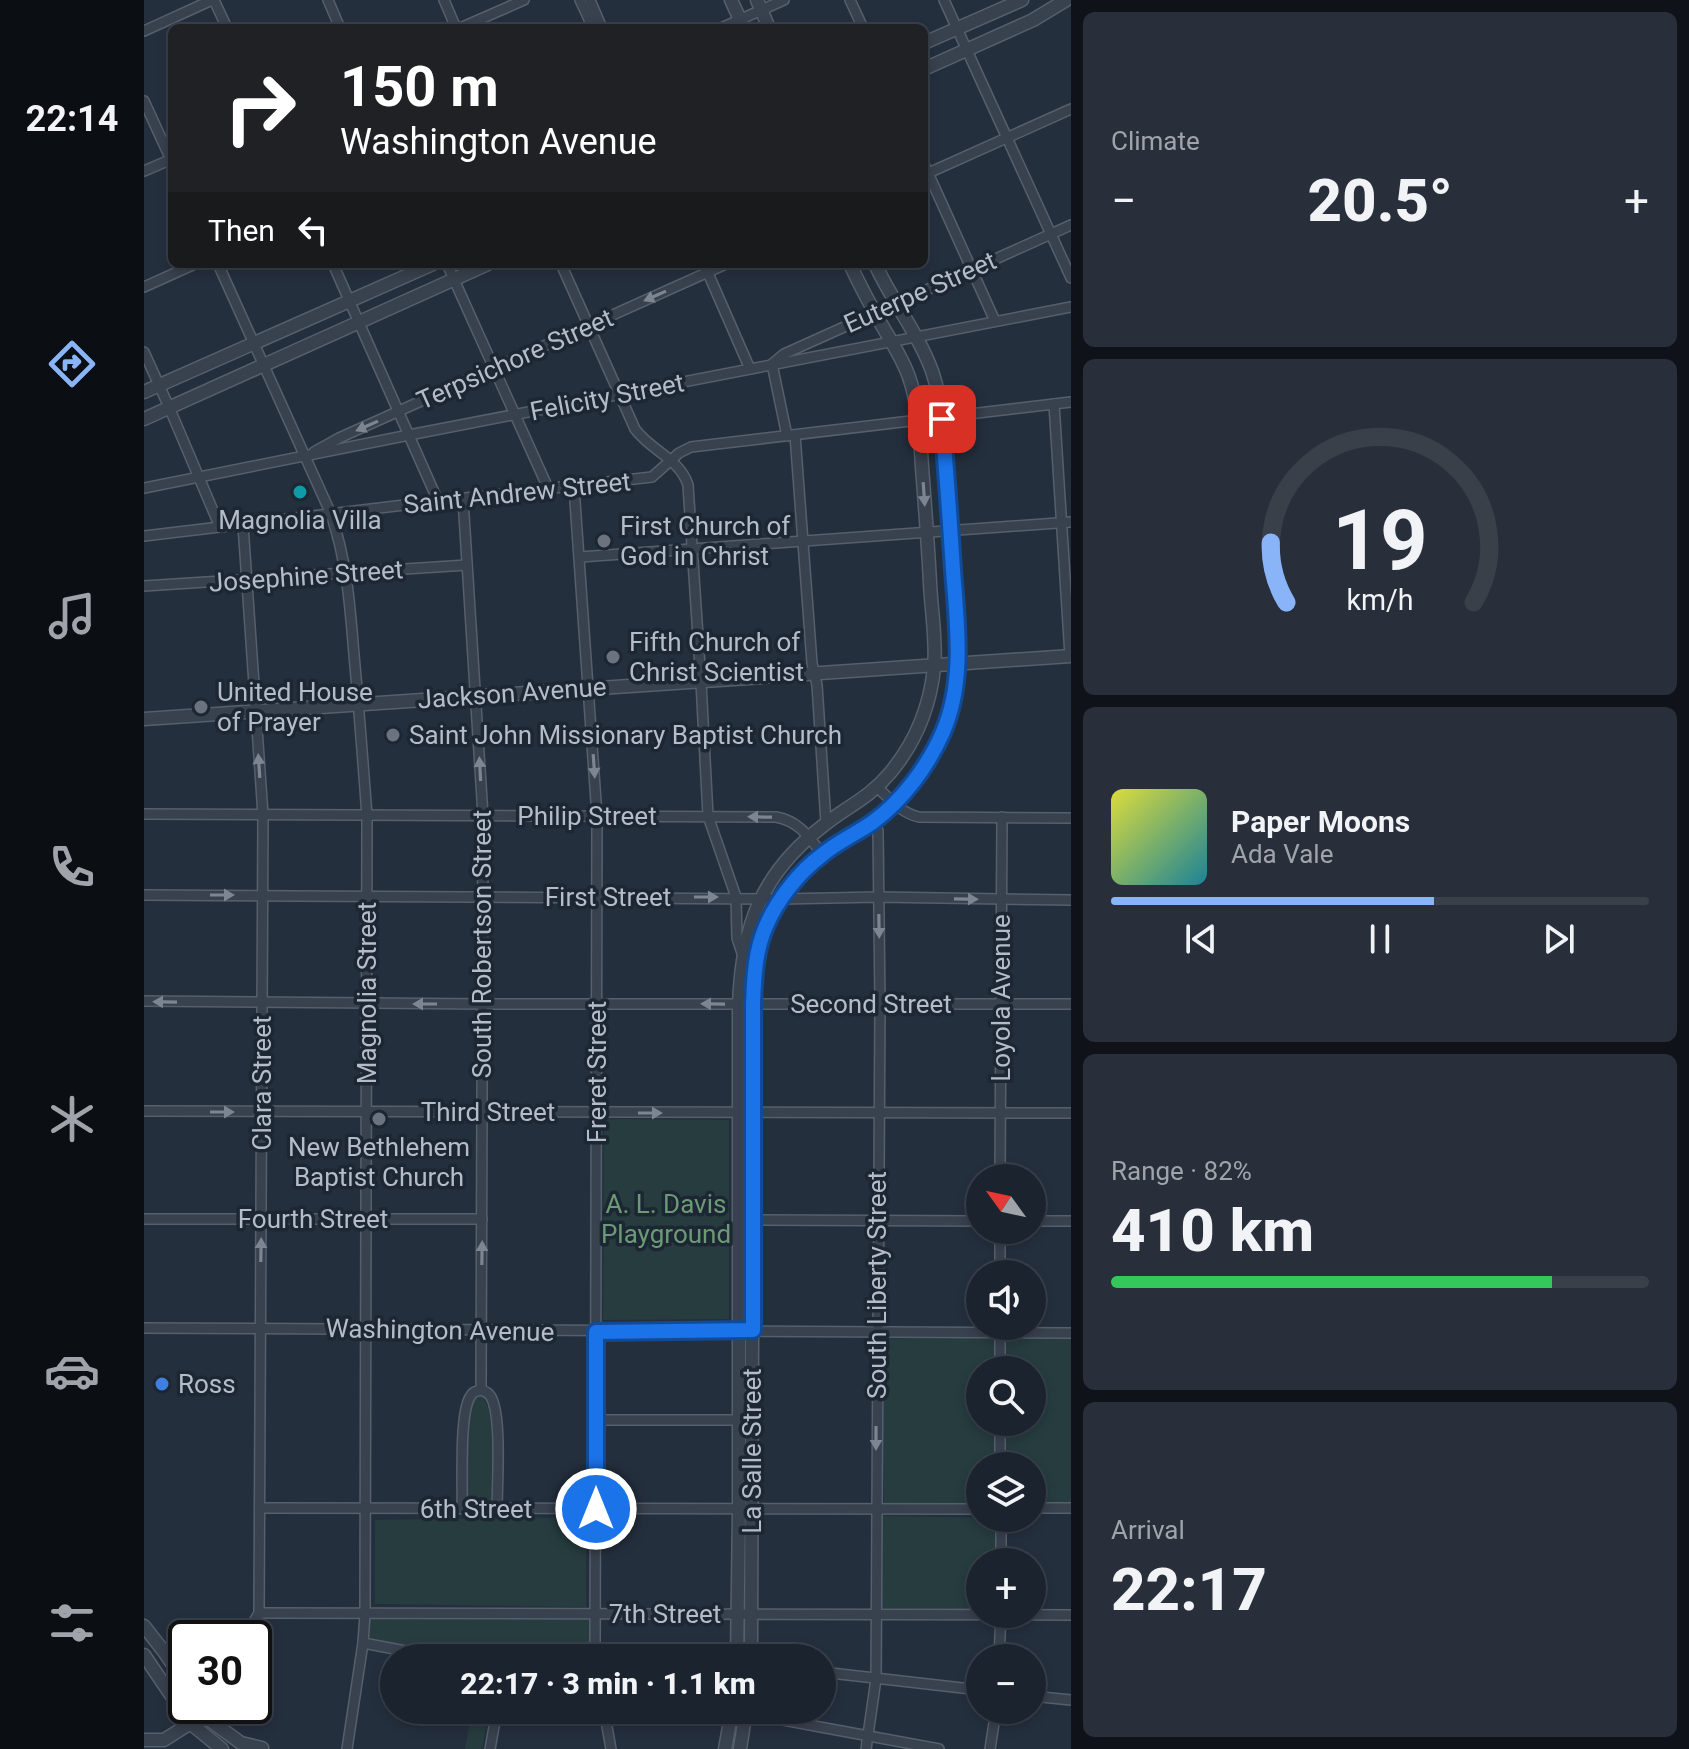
<!DOCTYPE html>
<meta charset="utf-8">
<style>
body{margin:0;font-family:Roboto,sans-serif;background:#282f3a;color:#f1f3f6;height:100vh;display:flex;flex-direction:column;font-size:30px;white-space:nowrap}
*{box-sizing:border-box;margin:0}
p{font-size:26px;color:#a0a4aa}
.icon{flex:none;width:44px;height:44px;fill:none;stroke:currentColor;stroke-width:2;stroke-linecap:round;stroke-linejoin:round}
.map{position:relative;flex:1;overflow:hidden}
.panel{display:flex;flex-direction:column;gap:12px;padding:12px;background:#0f1319;width:618px}
.panel>*{flex:none}
.guide{position:absolute;left:24px;top:24px;width:760px;height:244px;border-radius:12px;box-shadow:0 4px 12px #0003,0 0 0 2px #39404a;background:#202124;color:#fff;overflow:hidden}
.needle{width:52px;rotate:303deg}
.controls{position:absolute;left:822px;top:1164px;display:grid;gap:16px}
.controls a{display:grid;place-items:center;width:80px;height:80px;border-radius:50%;background:#1b232e;box-shadow:0 4px 12px #0003,0 0 0 2px #39404a;font-size:40px}
.speed{position:absolute;left:24px;top:1620px;display:flex;gap:16px;font-size:40px;font-weight:700;text-align:center}
.speed>*{display:grid;place-content:center;width:104px;height:104px;border-radius:50%;background:#1b232e;box-shadow:0 4px 12px #0003,0 0 0 2px #39404a;line-height:1}
.speed .limit{border:4px solid #111;border-radius:12px;background:#fff;color:#111}
.pin{position:absolute;display:grid;place-items:center;width:68px;height:68px;color:#fff;margin:-34px;border-radius:16px;box-shadow:0 4px 12px #0006}
.me{position:absolute;width:88px;margin:-44px;rotate:0deg;stroke-linejoin:round;filter:drop-shadow(0 0 6px #0008)}
.turn{display:flex;align-items:center;gap:28px;height:168px;padding:0 40px;font-size:36px}
.turn .icon{width:104px;height:104px;stroke-width:2.5}
.turn b{display:block;font-size:56px;line-height:68px}
.then{display:flex;align-items:center;height:76px;padding:0 40px;background:#0003;gap:16px;font-size:30px}
.big{font-size:60px;font-weight:800;line-height:1.1}
.panel .card{flex:1;display:flex;flex-direction:column;justify-content:center;gap:12px;min-width:0;padding:0 28px;border-radius:12px;background:#282f3a}
.panel .dial{align-items:center;gap:0}
.dial svg{height:208px;overflow:visible;fill:none;stroke:#39404a;stroke-width:7;stroke-linecap:round;text-anchor:middle}
.dial text{fill:#f1f3f6;stroke:none}
.song{display:flex;align-items:center;gap:24px}
.cover{width:96px;height:96px;border-radius:12px;background:linear-gradient(135deg,hsl(60 70% 55%),hsl(190 70% 35%))}
.played{height:8px;border-radius:4px;background:linear-gradient(90deg,#8ab4f8 60%,#39404a 60%)}
.keys{display:flex;justify-content:space-around;direction:ltr}
.heat{display:flex;justify-content:space-between;align-items:center;font-size:44px;direction:ltr}
.charge{height:12px;border-radius:6px;background:linear-gradient(90deg,#34c759 82%,#39404a 0)}
.trip{position:absolute;left:236px;top:1644px;width:456px;height:80px;border-radius:40px;background:#1b232e;box-shadow:0 4px 12px #0003,0 0 0 2px #39404a;font-weight:800;line-height:80px;text-align:center}
main{display:flex;flex:1;min-height:0}
.tabs{display:flex;flex-direction:column;width:144px;justify-content:space-around;align-items:center;background:#0b0e12;color:#a0a4aa}
.tabs .icon{width:56px;height:56px}
.tabs .active{color:#8ab4f8}
.tabs b{font-size:36px;color:#f1f3f6}
.map>svg:first-child{display:block}
.green{fill:#263c3f;fill-rule:evenodd}
.lines{fill:none;stroke-linecap:round;stroke-linejoin:round}
.minor-casing{stroke:#565f6c;stroke-width:12}
.tertiary-casing{stroke:#565f6c;stroke-width:15}
.minor{stroke:#38414e;stroke-width:9}
.tertiary{stroke:#38414e;stroke-width:12}
.oneway{fill:#7c8592}
.route-casing{stroke:#114b97;stroke-width:20}
.route{stroke:#1a73e8;stroke-width:14}
.culture-dot{fill:#0f9aa8;stroke:#1d2633;stroke-width:3}
.worship-dot{fill:#6b7280;stroke:#1d2633;stroke-width:3}
.shop-dot{fill:#3f7fe0;stroke:#1d2633;stroke-width:3}
.labels{text-anchor:middle;dominant-baseline:central;stroke-width:7;stroke-linejoin:round;paint-order:stroke}
.street-label{font-size:26px;fill:#b4bcc9;stroke:#1d2633}
.poi-label{font-size:26px;fill:#b4bcc9;stroke:#1d2633;text-anchor:start}
.park-label{font-size:26px;fill:#6b9a76;stroke:#1d2633}
</style>
<main>
<nav class="tabs">
<b>22:14</b>
<svg class="icon active" aria-label="directions" viewBox="0 0 24 24"><path d="M12 3l9 9-9 9-9-9zM9 14v-3h6M13 9l2 2-2 2"/></svg>
<svg class="icon" aria-label="music" viewBox="0 0 24 24"><path d="M9 18V5l10-2v13"/><circle cx="6" cy="18" r="3"/><circle cx="16" cy="16" r="3"/></svg>
<svg class="icon" aria-label="phone" viewBox="0 0 24 24"><path d="M5 4h4l2 5-3 2q2 4 5 5l2-3 5 2v4C11 20 4 13 5 4z"/></svg>
<svg class="icon" aria-label="climate" viewBox="0 0 24 24"><path d="M12 3v18M4 7l16 10M4 17L20 7"/></svg>
<svg class="icon" aria-label="car" viewBox="0 0 24 24"><path d="M5 17H2v-5l4-1 3-4h7l3 4 3 1v5h-3M9 17h6M6 11h13"/><circle cx="7" cy="17" r="2"/><circle cx="17" cy="17" r="2"/></svg>
<svg class="icon" aria-label="filters" viewBox="0 0 24 24"><path d="M4 7h16M4 17h16"/><circle cx="9" cy="7" r="2"/><circle cx="15" cy="17" r="2"/></svg>
</nav>
<div class="map">
<svg width="927" height="1749" viewBox="0 0 927 1749">
<rect width="100%" height="100%" fill="#242f3e"/>
<g class="green">
<path d="M460,1119L585,1120V1319L459,1320Z"/>
<path d="M927,1336V1503H888V1466H836V1503H740L738,1339ZM836,1370H888V1422H836Z"/>
<path d="M333,1395L339,1396C353,1419 347,1472 347,1500H323C324,1477 320,1411 333,1395Z"/>
<path d="M737,1516L851,1518L853,1562H836V1614L737,1608Z"/>
<path d="M442,1517V1607L231,1604V1520Z"/>
<path d="M226,1619H441L446,1621V1658H331L230,1640L225,1637Z"/>
<path d="M328,1710H345L338,1749H321Z"/>
</g>
<g class="lines">
<defs>
<g id="minor">
<path d="M70,0L83,28"/>
<path d="M184,0L196,28"/>
<path d="M300,0L312,28"/>
<path d="M436,0L449,28"/>
<path d="M446,0L458,28"/>
<path d="M706,0L719,28"/>
<path d="M800,0L927,278"/>
<path d="M316,28L380,0"/>
<path d="M577,28L640,0"/>
<path d="M0,31L68,0"/>
<path d="M0,101L28,162"/>
<path d="M780,164L851,321"/>
<path d="M0,171L28,159"/>
<path d="M780,175L927,109"/>
<path d="M74,264L187,514C203,562 206,605 210,655C215,709 219,762 223,816L221,1614L219,1643L203,1749"/>
<path d="M189,264L294,501"/>
<path d="M303,264L404,488"/>
<path d="M417,264L491,429C506,450 536,459 544,485L557,682L564,816L592,897L593,938L599,956"/>
<path d="M560,264L606,369"/>
<path d="M0,287L51,264"/>
<path d="M0,352L25,407L76,527"/>
<path d="M910,404L926,656"/>
<path d="M651,435L668,663L673,685L682,823"/>
<path d="M643,436L628,364L640,354L927,225"/>
<path d="M170,452L195,438L582,264"/>
<path d="M430,487L453,816L451,1658"/>
<path d="M0,488L265,435L927,307"/>
<path d="M319,499L339,816L337,1390"/>
<path d="M99,525L119,815L115,1613L100,1638"/>
<path d="M0,536L294,501L508,477L535,453L547,447L927,402"/>
<path d="M436,557L927,522"/>
<path d="M0,586L323,565"/>
<path d="M733,787C746,799 757,813 775,817L927,818"/>
<path d="M0,814L632,817C655,821 665,837 678,854"/>
<path d="M0,895L638,899L734,897L927,900"/>
<path d="M0,1001L339,1004H927"/>
<path d="M0,1111L927,1113"/>
<path d="M856,1178L858,817"/>
<path d="M0,1219H338"/>
<path d="M603,1220L836,1221"/>
<path d="M888,1221H927"/>
<path d="M856,1230V1274"/>
<path d="M856,1326V1370"/>
<path d="M0,1328L927,1333"/>
<path d="M452,1420H595"/>
<path d="M856,1422V1466"/>
<path d="M116,1508L836,1509"/>
<path d="M888,1508H927"/>
<path d="M318,1509C319,1485 315,1415 326,1397C330,1391 330,1392 337,1390C342,1392 344,1392 347,1397C358,1417 353,1484 353,1509"/>
<path d="M857,1562V1518"/>
<path d="M115,1613L927,1615"/>
<path d="M219,1643L299,1658"/>
<path d="M855,1658L857,1614"/>
<path d="M678,1672L836,1690"/>
<path d="M888,1696L927,1700"/>
<path d="M35,1702L42,1707L52,1706"/>
<path d="M460,1710L467,1749"/>
<path d="M595,1712L795,1749"/>
<path d="M346,1749L353,1710"/>
<path d="M722,1749L732,1679L736,1004L734,831L729,822"/>
<path d="M846,1749L852,1710"/>
</g>
<g id="tertiary">
<path d="M587,0L600,28"/>
<path d="M613,0L625,28"/>
<path d="M780,43L878,0"/>
<path d="M780,69L889,20L922,0"/>
<path d="M0,392L289,264"/>
<path d="M0,419L344,264"/>
<path d="M0,719L927,656"/>
<path d="M0,1626L21,1653L42,1684"/>
<path d="M0,1655L46,1723L78,1749"/>
<path d="M593,1658L595,1509V1004C598,927 616,874 680,825C704,806 725,798 746,773C771,743 786,706 790,668C793,644 787,608 786,583C784,544 781,506 778,467C776,437 775,406 765,377C759,360 749,344 740,329C728,308 716,286 706,264"/>
<path d="M607,1658L609,1004C612,941 626,895 677,855C701,836 730,825 752,803C777,776 801,739 809,703C816,673 813,643 812,613C810,578 808,544 805,510C802,464 803,415 788,371C774,333 748,301 731,264"/>
<path d="M61,1706L78,1721"/>
<path d="M0,1740H20L53,1719H64L97,1743L118,1748"/>
<path d="M581,1749L588,1710"/>
<path d="M596,1749L602,1710"/>
</g>
</defs>
<use href="#minor" class="minor-casing"/>
<use href="#tertiary" class="tertiary-casing"/>
<use href="#minor" class="minor"/>
<use href="#tertiary" class="tertiary"/>
</g>
<defs><path id="oneway-solid" d="M-6-.8H1V-3.2L6.5 0L1 3.2V.8H-6Z" transform="scale(2)"/></defs>
<g class="oneway">
<use href="#oneway-solid" transform="translate(511 296) rotate(156)"/>
<use href="#oneway-solid" transform="translate(223 426) rotate(156)"/>
<use href="#oneway-solid" transform="translate(780 494) rotate(86)"/>
<use href="#oneway-solid" transform="translate(115 766) rotate(-94)"/>
<use href="#oneway-solid" transform="translate(450 766) rotate(86)"/>
<use href="#oneway-solid" transform="translate(336 769) rotate(-93)"/>
<use href="#oneway-solid" transform="translate(616 817) rotate(-179)"/>
<use href="#oneway-solid" transform="translate(78 895)"/>
<use href="#oneway-solid" transform="translate(562 897)"/>
<use href="#oneway-solid" transform="translate(822 899) rotate(1)"/>
<use href="#oneway-solid" transform="translate(735 926) rotate(89)"/>
<use href="#oneway-solid" transform="translate(21 1002) rotate(-179)"/>
<use href="#oneway-solid" transform="translate(281 1004) rotate(-180)"/>
<use href="#oneway-solid" transform="translate(569 1004) rotate(-179)"/>
<use href="#oneway-solid" transform="translate(78 1112)"/>
<use href="#oneway-solid" transform="translate(506 1113)"/>
<use href="#oneway-solid" transform="translate(117 1250) rotate(-89)"/>
<use href="#oneway-solid" transform="translate(338 1253) rotate(-89)"/>
<use href="#oneway-solid" transform="translate(732 1438) rotate(90)"/>
</g>
<g class="lines">
<defs>
<path id="route" d="M452,1509V1332L609,1330V1004C610,977 611,951 622,926C633,900 655,872 678,855C693,842 712,834 729,822C759,800 784,766 799,732C821,681 813,624 809,570C806,520 802,469 798,419"/>
</defs>
<use href="#route" class="route-casing"/>
<use href="#route" class="route"/>
</g>
<circle class="culture-dot" cx="156" cy="492" r="8"/>
<g class="worship-dot">
<circle cx="460" cy="541" r="8"/>
<circle cx="469" cy="657" r="8"/>
<circle cx="57" cy="707" r="8"/>
<circle cx="249" cy="735" r="8"/>
<circle cx="235" cy="1119" r="8"/>
</g>
<circle class="shop-dot" cx="18" cy="1384" r="8"/>
<g class="labels">
<g class="street-label">
<text transform="translate(776 292) rotate(-24)">Euterpe Street</text>
<text transform="translate(371 359) rotate(-24)">Terpsichore Street</text>
<text transform="translate(463 397) rotate(-11)">Felicity Street</text>
<text transform="translate(373 493) rotate(-6)">Saint Andrew Street</text>
<text transform="translate(162 576) rotate(-4)">Josephine Street</text>
<text transform="translate(368 693) rotate(-4)">Jackson Avenue</text>
<text x="443" y="816">Philip Street</text>
<text x="464" y="897">First Street</text>
<text transform="translate(338 944) rotate(-90)">South Robertson Street</text>
<text transform="translate(223 993) rotate(-90)">Magnolia Street</text>
<text transform="translate(857 998) rotate(-90)">Loyola Avenue</text>
<text x="727" y="1004">Second Street</text>
<text transform="translate(453 1072) rotate(-90)">Freret Street</text>
<text transform="translate(118 1083) rotate(-90)">Clara Street</text>
<text x="344" y="1112">Third Street</text>
<text x="169" y="1219">Fourth Street</text>
<text transform="translate(733 1285) rotate(-90)">South Liberty Street</text>
<text transform="translate(296 1330) rotate(1)">Washington Avenue</text>
<text transform="translate(608 1451) rotate(-90)">La Salle Street</text>
<text x="332" y="1509">6th Street</text>
<text x="521" y="1614">7th Street</text>
</g>
<g class="poi-label">
<text x="156" y="520" text-anchor="middle">Magnolia Villa</text>
<text x="476" y="526">First Church of<tspan x="476" dy="30">God in Christ</tspan></text>
<text x="485" y="642">Fifth Church of<tspan x="485" dy="30">Christ Scientist</tspan></text>
<text x="73" y="692">United House<tspan x="73" dy="30">of Prayer</tspan></text>
<text x="265" y="735">Saint John Missionary Baptist Church</text>
<text x="235" y="1147" text-anchor="middle">New Bethlehem<tspan x="235" dy="30">Baptist Church</tspan></text>
<text x="34" y="1384">Ross</text>
</g>
<g class="park-label">
<text x="522" y="1204">A. L. Davis<tspan x="522" dy="30">Playground</tspan></text>
</g>
</g>
</svg>
<div class="controls">
<a><svg class="needle" viewBox="-14 -14 28 28"><path d="M0-13l5 13h-10z" fill="#e53935"/><path d="M0 13l5-13h-10z" fill="#a0a4aa"/></svg></a>
<a><svg class="icon" aria-label="sound" viewBox="0 0 24 24"><path d="M4 9h4l5-4v14l-5-4H4zM17 9q2 3 0 6"/></svg></a>
<a><svg class="icon" aria-label="search" viewBox="0 0 24 24"><circle cx="10" cy="10" r="6"/><path d="M15 15l6 6"/></svg></a>
<a><svg class="icon" aria-label="layers" viewBox="0 0 24 24"><path d="M12 4l9 5-9 5-9-5zM3 14l9 5 9-5"/></svg></a>
<a>+</a>
<a>−</a>
</div>
<div class="speed"><div class="limit">30</div></div>
<div class="pin" style="left:798px;top:419px;background:#d93025"><svg class="icon" aria-label="arrive" viewBox="0 0 24 24"><path d="M6 21V4h12l-3 4 3 4H6"/></svg></div>
<svg class="me" style="left:452px;top:1509px" viewBox="-20 -20 40 40"><circle r="17" fill="#1a73e8" stroke="#fff" stroke-width="3"/><path d="M0-11L8 9 0 5-8 9z" fill="#fff"/></svg>
<div class="trip">22:17 · 3 min · 1.1 km</div>
<div class="guide">
<div class="turn"><svg class="icon" aria-label="right" viewBox="0 0 24 24"><path d="M7 20v-9h11M14 6l5 5-5 5"/></svg><div><b>150 m</b>Washington Avenue</div></div>
<div class="then">Then<svg class="icon" aria-label="left" viewBox="0 0 24 24"><path d="M17 20v-9H6M10 6l-5 5 5 5"/></svg></div>
</div>
</div>
<section class="panel">
<div class="card"><p>Climate</p>
<div class="heat"><a>−</a><b class="big">20.5°</b><a>+</a></div>
</div>
<div class="card dial"><svg viewBox="0 0 100 80">
<path d="M14 69A42 42 0 1 1 86 69"/>
<path d="M14 69A42 42 0 0 1 8 46" stroke="#8ab4f8"/>
<text x="50" y="56" font-size="32" font-weight="700">19</text>
<text x="50" y="72" font-size="11">km/h</text>
</svg></div>
<div class="card">
<div class="song"><i class="cover"></i><div><b>Paper Moons</b><p>Ada Vale</p></div></div>
<div class="played"></div>
<div class="keys"><svg class="icon" aria-label="previous" viewBox="0 0 24 24"><path d="M18 5L8 12l10 7zM5 5v14"/></svg><svg class="icon" aria-label="pause" viewBox="0 0 24 24"><path d="M8 5v14M16 5v14"/></svg><svg class="icon" aria-label="next" viewBox="0 0 24 24"><path d="M6 5l10 7-10 7zM19 5v14"/></svg></div>
</div>
<div class="card"><p>Range · 82%</p><b class="big">410 km</b><div class="charge"></div></div>
<div class="card"><p>Arrival</p><b class="big">22:17</b></div>
</section>
</main>
